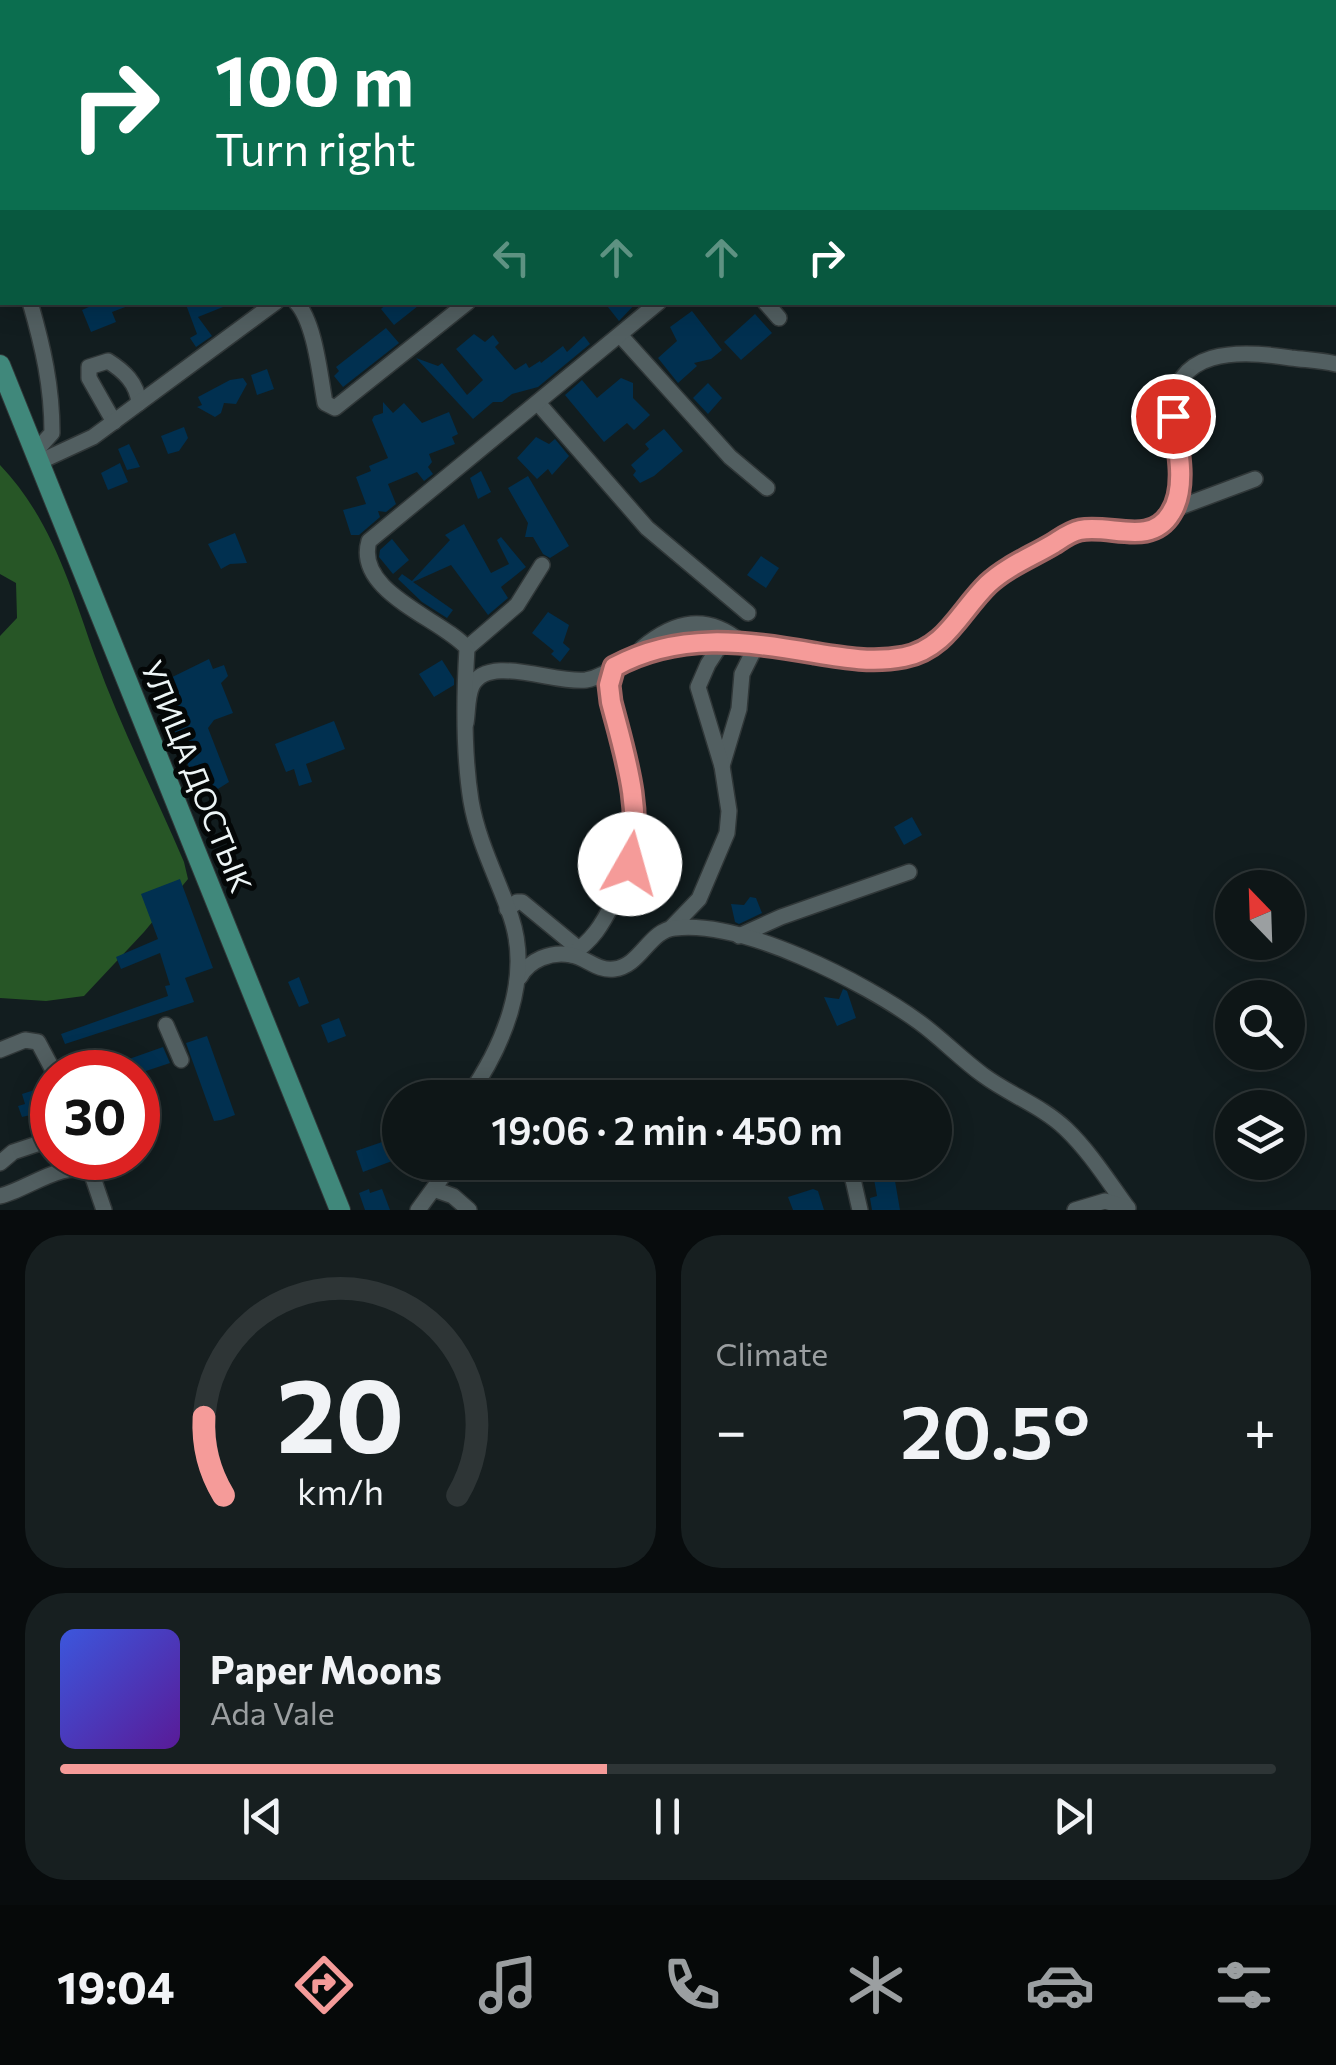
<!DOCTYPE html>
<meta charset="utf-8">
<style>
body{margin:0;font-family:Commissioner,sans-serif;background:#171f20;color:#f1f3f6;height:100vh;display:flex;flex-direction:column;font-size:38px;white-space:nowrap}
*{box-sizing:border-box;margin:0}
p{font-size:32px;color:#9b9fa1}
.icon{flex:none;width:55px;height:55px;fill:none;stroke:currentColor;stroke-width:2;stroke-linecap:round;stroke-linejoin:round}
.map{position:relative;height:1210px;overflow:hidden}
.panel{display:flex;flex-direction:column;gap:25px;padding:25px;background:#080c0d;flex:1}
.panel>*{flex:none}
.top-card{position:absolute;left:0px;top:0px;width:1338px;height:305px;box-shadow:0 5px 25px #0003,0 0 0 2px #2e3536;background:#0b6e4f;color:#fff;overflow:hidden}
.needle{width:65px;rotate:337deg}
.controls{position:absolute;left:1215px;top:870px;display:grid;gap:20px}
.controls a{display:grid;place-items:center;width:90px;height:90px;border-radius:50%;background:#0e1617;box-shadow:0 5px 25px #0003,0 0 0 2px #2e3536;font-size:50px}
.speed{position:absolute;left:30px;top:1050px;display:flex;gap:20px;font-size:50px;font-weight:700;text-align:center}
.speed>*{display:grid;place-content:center;width:130px;height:130px;border-radius:50%;background:#0e1617;box-shadow:0 5px 25px #0003,0 0 0 2px #2e3536;line-height:1}
.speed .limit{border:15px solid #d22;background:#fff;color:#111}
.pin{position:absolute;display:grid;place-items:center;width:85px;height:85px;color:#fff;margin:-42px;border:5px solid #fff;border-radius:50%;box-shadow:0 2px 10px #0007}
.me{position:absolute;width:110px;margin:-55px;rotate:7deg;stroke-linejoin:round;filter:drop-shadow(0 0 8px #0008)}
.turn{display:flex;align-items:center;gap:35px;height:210px;padding:0 50px;font-size:45px}
.turn .icon{width:130px;height:130px;stroke-width:2.5}
.turn b{display:block;font-size:70px;line-height:85px}
.lanes{display:flex;align-items:center;height:95px;padding:0 50px;background:#0003;justify-content:center;gap:50px;direction:ltr}
.lanes .off{opacity:.35}
.big{font-size:75px;font-weight:600;line-height:1.1}
.panel .tile{flex:1;display:flex;flex-direction:column;justify-content:center;gap:15px;min-width:0;padding:0 35px;border-radius:40px;background:#171f20}
.panel .dial{align-items:center;gap:0}
.dial svg{height:260px;overflow:visible;fill:none;stroke:#2e3536;stroke-width:7;stroke-linecap:round;text-anchor:middle}
.dial text{fill:#f1f3f6;stroke:none}
.song{display:flex;align-items:center;gap:30px}
.cover{width:120px;height:120px;border-radius:15px;background:linear-gradient(135deg,hsl(230 70% 55%),hsl(270 70% 35%))}
.played{height:10px;border-radius:5px;background:linear-gradient(90deg,#f59b99 45%,#2e3536 45%)}
.keys{display:flex;justify-content:space-around;direction:ltr}
.heat{display:flex;justify-content:space-between;align-items:center;font-size:55px;direction:ltr}
.panel .tiles{flex:1;display:grid;gap:25px;grid-template-columns:1fr 1fr}
.tile:last-child{grid-column:span 2}
.trip{position:absolute;left:382px;top:1080px;width:570px;height:100px;border-radius:50px;background:#0e1617;box-shadow:0 5px 25px #0003,0 0 0 2px #2e3536;font-weight:600;line-height:100px;text-align:center}
.tab-bar{display:flex;height:160px;justify-content:space-around;align-items:center;background:#060909;color:#9b9fa1}
.tab-bar .icon{width:70px;height:70px}
.tab-bar .active{color:#f59b99}
.tab-bar b{font-size:45px;color:#f1f3f6}
.map>svg:first-child{display:block}
.forest{fill:#275626}
.building{fill:#013050}
.lines{fill:none;stroke-linecap:round;stroke-linejoin:round}
.minor-casing{stroke:#303738;stroke-width:18}
.major-casing{stroke:#303738;stroke-width:22}
.minor{stroke:#525f61;stroke-width:15}
.major{stroke:#40887b;stroke-width:20}
.route-casing{stroke:#9f6563;stroke-width:25}
.route{stroke:#f59b99;stroke-width:18}
.labels{text-anchor:middle;dominant-baseline:central;stroke-width:10;stroke-linejoin:round;paint-order:stroke}
.street-label{font-size:30px;fill:#edf5f6;stroke:#040707}
</style>
<div class="map">
<svg width="1336" height="1210" viewBox="0 0 1336 1210">
<rect width="100%" height="100%" fill="#121d1f"/>
<path class="forest" d="M0,465C51,518 71,588 95,656C120,726 155,794 184,862L188,879L144,932L84,996L46,1001L0,998V636L17,618L16,583L0,574Z"/>
<g class="building">
<path d="M100,302H135L136,303L112,312L116,322L91,332L82,310Z"/>
<path d="M185,302H233V303L198,317L212,336L196,347L190,338L197,334Z"/>
<path d="M389,302H423L394,325L381,309Z"/>
<path d="M604,302H637L619,321Z"/>
<path d="M692,311L722,350L711,359L694,363L697,366L678,383L658,358L677,341L670,327Z"/>
<path d="M755,314L772,333L741,360L724,342Z"/>
<path d="M386,328L399,343L343,387L334,376L339,371L336,367Z"/>
<path d="M474,334L485,342L493,335L499,343L495,347L515,370L526,363L529,368L540,361L541,363L563,346L567,352L584,336L590,344L538,387L512,394L502,402H493L473,419L416,358L438,366L442,363L467,395L483,380L456,349Z"/>
<path d="M267,369L274,389L257,395L251,375Z"/>
<path d="M243,378L247,384L236,404L224,403L221,413L215,417L197,407L202,405L198,397L230,380Z"/>
<path d="M621,378L633,383V398L650,415L634,430L627,423L604,442L565,395L582,380L597,398Z"/>
<path d="M708,383L722,398L708,414L693,398Z"/>
<path d="M383,402L393,413L404,403L422,423L449,412L458,434L452,437L455,444L429,454L432,462L428,467L433,474L424,481L417,472L388,484L396,504L386,512L378,511L380,517L359,535H351L343,510L366,504L356,477L371,471L369,466L388,458L372,420L374,416L383,413Z"/>
<path d="M184,427L188,438L179,451L168,454L161,436Z"/>
<path d="M664,429L683,451L654,476L640,483L633,475L636,471L631,465L649,449L645,444Z"/>
<path d="M536,437L549,444L555,439L569,456L552,475L548,469L537,479L517,458Z"/>
<path d="M129,444L140,467L127,470L118,449Z"/>
<path d="M120,463L128,482L108,490L101,473Z"/>
<path d="M481,471L491,492L478,499L470,478Z"/>
<path d="M528,476L569,546L550,558L543,554L533,537H525L528,523L508,488Z"/>
<path d="M464,524L491,573L509,564L497,540L501,537L526,567L501,587L508,598L488,615L451,565L413,582L453,610L447,618L422,602L398,579L402,574L412,581L450,540L445,535Z"/>
<path d="M235,533L247,563L230,564L221,569L208,544Z"/>
<path d="M392,539L409,560L393,574L379,557L380,550Z"/>
<path d="M761,556L779,568L766,588L747,575Z"/>
<path d="M548,612L569,625L563,643L570,649L560,662L551,654L554,651L532,633Z"/>
<path d="M209,659L213,669L224,665L228,676L221,683L233,713L214,720L208,728L229,782L213,792H199L156,685Z"/>
<path d="M442,660L454,679V685L434,697L419,674Z"/>
<path d="M334,721L345,749L306,764L312,782L299,786L294,769L286,772L275,744Z"/>
<path d="M912,817L922,835L904,845L894,827Z"/>
<path d="M180,879L213,968L185,978L194,1002L65,1044L61,1034L168,996L165,986L170,985L160,953L121,969L116,957L158,939L141,894Z"/>
<path d="M750,897L756,898L762,913L739,924L735,922L731,904L744,905Z"/>
<path d="M299,977L309,1003L299,1007L288,982Z"/>
<path d="M843,989L847,991L856,1018L837,1026L824,997L839,999Z"/>
<path d="M339,1018L346,1036L328,1043L321,1025Z"/>
<path d="M207,1036L235,1115L221,1120L214,1121L186,1043Z"/>
<path d="M163,1047L170,1063L143,1072H108L130,1063L129,1059Z"/>
<path d="M47,1086L52,1110L22,1117L18,1106L25,1104L22,1094Z"/>
<path d="M385,1141L392,1161L363,1172L356,1151Z"/>
<path d="M871,1162H897L900,1180L895,1181L900,1210H872L870,1198L877,1196Z"/>
<path d="M369,1189L370,1193L382,1189L390,1210H365L359,1193Z"/>
<path d="M813,1189L818,1191L824,1210H793L788,1197Z"/>
</g>
<g class="lines">
<defs>
<g id="minor">
<path d="M234,2L236,0"/>
<path d="M362,2L364,0"/>
<path d="M581,2L584,0"/>
<path d="M616,2L621,0"/>
<path d="M835,2L838,0"/>
<path d="M931,2L934,0"/>
<path d="M1335,70H1336"/>
<path d="M0,126L2,125"/>
<path d="M0,224L2,230"/>
<path d="M30,302C43,347 52,386 52,433L35,452"/>
<path d="M296,302C315,322 320,376 325,403L335,408L468,302"/>
<path d="M765,302L779,318"/>
<path d="M620,335L730,457L767,488"/>
<path d="M538,403L647,528L748,613"/>
<path d="M114,422L89,378V367L108,361C124,371 137,383 139,403"/>
<path d="M39,462L93,437L276,302"/>
<path d="M1172,510L1255,479"/>
<path d="M467,648L517,605L542,565"/>
<path d="M642,648C676,620 707,614 741,642"/>
<path d="M466,723C468,711 467,697 472,686C487,653 555,684 586,680C608,676 626,657 647,650C673,642 703,641 730,641C794,640 853,672 917,653C950,644 965,608 987,586C1007,565 1039,551 1064,537C1097,519 1146,549 1170,515C1189,489 1176,447 1173,419C1168,346 1242,350 1291,358C1306,360 1321,360 1336,364"/>
<path d="M722,766L739,709L742,674L757,644"/>
<path d="M507,909L517,902H522L579,949"/>
<path d="M671,928L699,899L727,833L729,811L722,766L698,687L708,664L723,641"/>
<path d="M739,936L781,917L909,872"/>
<path d="M571,955C593,940 602,925 614,901C651,826 630,778 611,702L609,685L614,667"/>
<path d="M520,977C529,960 551,951 571,955C587,958 597,971 614,969C641,966 649,930 675,928C743,920 864,982 919,1022C941,1038 961,1059 983,1075C1010,1095 1042,1106 1066,1129C1090,1152 1108,1181 1127,1207"/>
<path d="M166,1025L181,1060"/>
<path d="M0,1050L25,1040L38,1042L54,1072"/>
<path d="M467,1098C503,1047 532,979 511,917C498,879 478,842 471,801C463,751 464,698 467,648C442,619 354,592 369,541L659,302"/>
<path d="M849,1162L860,1210"/>
<path d="M0,1163L13,1152L52,1139"/>
<path d="M89,1166L104,1210"/>
<path d="M424,1173L427,1162"/>
<path d="M436,1190L453,1196L469,1210"/>
<path d="M0,1196C27,1190 65,1158 91,1173"/>
<path d="M418,1210L442,1177L441,1162"/>
<path d="M1075,1210L1105,1201L1128,1208"/>
</g>
<path id="major" d="M0,365L340,1210"/>
</defs>
<use href="#minor" class="minor-casing"/>
<use href="#major" class="major-casing"/>
<use href="#minor" class="minor"/>
<use href="#major" class="major"/>
</g>
<g class="lines">
<defs>
<path id="route" d="M630,864C643,809 625,756 611,702L609,685L614,667C678,632 744,641 814,653C844,658 873,663 904,657C946,649 960,611 988,584C1006,567 1031,557 1053,544C1061,539 1070,532 1080,530C1111,524 1151,547 1171,513C1188,487 1177,444 1173,416"/>
</defs>
<use href="#route" class="route-casing"/>
<use href="#route" class="route"/>
</g>
<g class="labels">
<g class="street-label">
<text transform="translate(198 776) rotate(68)">УЛИЦА ДОСТЫК</text>
</g>
</g>
</svg>
<div class="controls">
<a><svg class="needle" viewBox="-14 -14 28 28"><path d="M0-13l5 13h-10z" fill="#e53935"/><path d="M0 13l5-13h-10z" fill="#9b9fa1"/></svg></a>
<a><svg class="icon" aria-label="search" viewBox="0 0 24 24"><circle cx="10" cy="10" r="6"/><path d="M15 15l6 6"/></svg></a>
<a><svg class="icon" aria-label="layers" viewBox="0 0 24 24"><path d="M12 4l9 5-9 5-9-5zM3 14l9 5 9-5"/></svg></a>
</div>
<div class="speed"><div class="limit">30</div></div>
<div class="pin" style="left:1173px;top:416px;background:#d93025"><svg class="icon" aria-label="arrive" viewBox="0 0 24 24"><path d="M6 21V4h12l-3 4 3 4H6"/></svg></div>
<svg class="me" style="left:630px;top:864px" viewBox="-20 -20 40 40"><circle r="19" fill="#fff"/><path d="M0-13L10 11 0 6-10 11z" fill="#f59b99"/></svg>
<div class="trip">19:06 · 2 min · 450 m</div>
<div class="top-card">
<div class="turn"><svg class="icon" aria-label="right" viewBox="0 0 24 24"><path d="M7 20v-9h11M14 6l5 5-5 5"/></svg><div><b>100 m</b>Turn right</div></div>
<div class="lanes"><svg class="icon off" aria-label="left" viewBox="0 0 24 24"><path d="M17 20v-9H6M10 6l-5 5 5 5"/></svg><svg class="icon off" aria-label="ahead" viewBox="0 0 24 24"><path d="M12 20V5M6 11l6-6 6 6"/></svg><svg class="icon off" aria-label="ahead" viewBox="0 0 24 24"><path d="M12 20V5M6 11l6-6 6 6"/></svg><svg class="icon" aria-label="right" viewBox="0 0 24 24"><path d="M7 20v-9h11M14 6l5 5-5 5"/></svg></div>
</div>
</div>
<section class="panel">
<div class="tiles">
<div class="tile dial"><svg viewBox="0 0 100 80">
<path d="M14 69A42 42 0 1 1 86 69"/>
<path d="M14 69A42 42 0 0 1 8 45" stroke="#f59b99"/>
<text x="50" y="56" font-size="32" font-weight="700">20</text>
<text x="50" y="72" font-size="11">km/h</text>
</svg></div>
<div class="tile"><p>Climate</p>
<div class="heat"><a>−</a><b class="big">20.5°</b><a>+</a></div>
</div>
<div class="tile">
<div class="song"><i class="cover"></i><div><b>Paper Moons</b><p>Ada Vale</p></div></div>
<div class="played"></div>
<div class="keys"><svg class="icon" aria-label="previous" viewBox="0 0 24 24"><path d="M18 5L8 12l10 7zM5 5v14"/></svg><svg class="icon" aria-label="pause" viewBox="0 0 24 24"><path d="M8 5v14M16 5v14"/></svg><svg class="icon" aria-label="next" viewBox="0 0 24 24"><path d="M6 5l10 7-10 7zM19 5v14"/></svg></div>
</div>
</div>
</section>
<nav class="tab-bar">
<b>19:04</b>
<svg class="icon active" aria-label="directions" viewBox="0 0 24 24"><path d="M12 3l9 9-9 9-9-9zM9 14v-3h6M13 9l2 2-2 2"/></svg>
<svg class="icon" aria-label="music" viewBox="0 0 24 24"><path d="M9 18V5l10-2v13"/><circle cx="6" cy="18" r="3"/><circle cx="16" cy="16" r="3"/></svg>
<svg class="icon" aria-label="phone" viewBox="0 0 24 24"><path d="M5 4h4l2 5-3 2q2 4 5 5l2-3 5 2v4C11 20 4 13 5 4z"/></svg>
<svg class="icon" aria-label="climate" viewBox="0 0 24 24"><path d="M12 3v18M4 7l16 10M4 17L20 7"/></svg>
<svg class="icon" aria-label="car" viewBox="0 0 24 24"><path d="M5 17H2v-5l4-1 3-4h7l3 4 3 1v5h-3M9 17h6M6 11h13"/><circle cx="7" cy="17" r="2"/><circle cx="17" cy="17" r="2"/></svg>
<svg class="icon" aria-label="filters" viewBox="0 0 24 24"><path d="M4 7h16M4 17h16"/><circle cx="9" cy="7" r="2"/><circle cx="15" cy="17" r="2"/></svg>
</nav>
